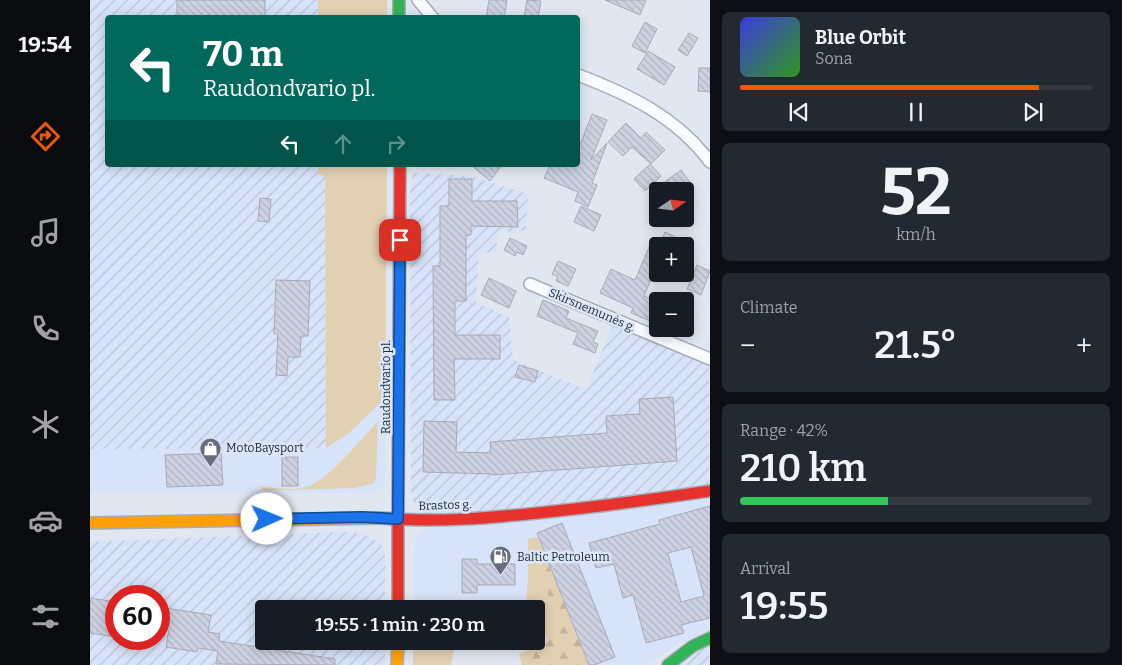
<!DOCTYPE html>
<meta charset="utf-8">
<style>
body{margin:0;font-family:Bitter,serif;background:#242831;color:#f1f3f6;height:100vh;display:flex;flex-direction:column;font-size:19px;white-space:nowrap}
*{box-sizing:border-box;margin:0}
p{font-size:16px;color:#9ea1a6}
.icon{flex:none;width:28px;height:28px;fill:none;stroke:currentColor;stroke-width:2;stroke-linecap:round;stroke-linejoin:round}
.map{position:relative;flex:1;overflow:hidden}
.drawer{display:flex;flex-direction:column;gap:12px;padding:12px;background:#0d0f14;width:412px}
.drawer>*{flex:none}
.guide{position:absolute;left:15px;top:15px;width:475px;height:152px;border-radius:5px;box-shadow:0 2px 12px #0003;background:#00695c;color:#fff;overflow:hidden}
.needle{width:32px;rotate:76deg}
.fabs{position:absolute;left:559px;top:182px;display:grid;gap:10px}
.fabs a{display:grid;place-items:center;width:45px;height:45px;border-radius:5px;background:#171b24;box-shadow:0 2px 12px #0003;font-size:25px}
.speed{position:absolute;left:15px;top:585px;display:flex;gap:10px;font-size:25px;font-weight:700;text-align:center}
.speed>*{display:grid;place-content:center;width:65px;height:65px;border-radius:50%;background:#171b24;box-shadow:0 2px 12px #0003;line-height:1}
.speed .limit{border:8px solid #d22;background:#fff;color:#111}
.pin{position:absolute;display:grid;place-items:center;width:42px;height:42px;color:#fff;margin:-21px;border-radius:10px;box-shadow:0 2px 8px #0006}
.me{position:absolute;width:55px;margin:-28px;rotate:89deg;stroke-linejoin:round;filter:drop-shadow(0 0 4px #0008)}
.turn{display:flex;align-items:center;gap:18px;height:105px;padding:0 15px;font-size:22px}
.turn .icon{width:65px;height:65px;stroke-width:2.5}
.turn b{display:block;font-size:35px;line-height:42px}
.lanes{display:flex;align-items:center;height:48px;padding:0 15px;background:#0003;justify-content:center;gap:25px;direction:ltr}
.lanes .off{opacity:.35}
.big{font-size:38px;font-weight:600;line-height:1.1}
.drawer .tile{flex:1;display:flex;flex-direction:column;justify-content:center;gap:8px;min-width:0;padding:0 18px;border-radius:8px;background:#242831}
.drawer .dial{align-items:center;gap:0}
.dial b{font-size:65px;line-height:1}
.song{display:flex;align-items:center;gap:15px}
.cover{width:60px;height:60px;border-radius:8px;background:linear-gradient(135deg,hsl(240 70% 55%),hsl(110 70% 35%))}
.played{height:5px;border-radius:2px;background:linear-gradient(90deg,#ea580c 85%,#363941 85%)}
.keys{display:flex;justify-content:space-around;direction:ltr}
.heat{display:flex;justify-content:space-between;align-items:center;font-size:28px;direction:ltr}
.charge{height:8px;border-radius:4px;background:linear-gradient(90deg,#34c759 42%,#363941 0)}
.trip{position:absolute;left:165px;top:600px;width:290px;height:50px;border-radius:5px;background:#171b24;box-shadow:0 2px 12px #0003;font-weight:600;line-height:50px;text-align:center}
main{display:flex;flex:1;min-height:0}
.tab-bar{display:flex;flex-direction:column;width:90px;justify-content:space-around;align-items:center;background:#090b0e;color:#9ea1a6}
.tab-bar .icon{width:35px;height:35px}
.tab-bar .active{color:#ea580c}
.tab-bar b{font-size:22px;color:#f1f3f6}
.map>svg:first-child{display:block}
.built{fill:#d7e3f8}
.industrial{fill:url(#industrial-furrows);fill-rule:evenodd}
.green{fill:#e2d0b3}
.forest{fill:url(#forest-firs)}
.building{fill:url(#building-back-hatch);stroke:#a7abb7;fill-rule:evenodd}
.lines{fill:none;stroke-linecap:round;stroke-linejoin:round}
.street-casing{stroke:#a6adb9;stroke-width:14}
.fast-casing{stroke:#a6adb9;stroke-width:14}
.slow-casing{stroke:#a6adb9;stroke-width:14}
.jam-casing{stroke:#a6adb9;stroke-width:14}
.street{stroke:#fafbfd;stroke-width:11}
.fast{stroke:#30b455;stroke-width:11}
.slow{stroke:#ff9f0a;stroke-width:11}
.jam{stroke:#e5322d;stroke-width:11}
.route-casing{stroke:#114b97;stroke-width:12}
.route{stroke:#1a73e8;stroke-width:9}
.labels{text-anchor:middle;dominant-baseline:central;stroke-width:5;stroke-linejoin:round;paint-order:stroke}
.street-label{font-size:12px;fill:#232d3d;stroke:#dbe6f7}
.poi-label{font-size:12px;fill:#232d3d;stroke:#dbe6f7;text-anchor:start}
</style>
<main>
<nav class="tab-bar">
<b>19:54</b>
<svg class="icon active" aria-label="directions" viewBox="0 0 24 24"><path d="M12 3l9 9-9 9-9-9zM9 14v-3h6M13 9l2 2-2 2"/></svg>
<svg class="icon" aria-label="music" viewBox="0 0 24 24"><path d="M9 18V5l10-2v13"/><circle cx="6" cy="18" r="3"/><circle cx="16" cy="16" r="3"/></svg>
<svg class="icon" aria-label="phone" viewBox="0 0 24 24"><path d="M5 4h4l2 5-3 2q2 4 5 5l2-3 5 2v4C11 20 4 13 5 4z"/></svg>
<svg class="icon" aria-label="climate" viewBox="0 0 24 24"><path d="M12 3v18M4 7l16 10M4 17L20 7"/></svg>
<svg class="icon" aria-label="car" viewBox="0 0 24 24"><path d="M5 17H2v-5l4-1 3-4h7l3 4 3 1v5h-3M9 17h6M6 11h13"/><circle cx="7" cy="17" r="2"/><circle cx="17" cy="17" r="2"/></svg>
<svg class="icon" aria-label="filters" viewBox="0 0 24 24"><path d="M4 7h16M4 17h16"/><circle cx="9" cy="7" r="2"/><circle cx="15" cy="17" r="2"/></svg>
</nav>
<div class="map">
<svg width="620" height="665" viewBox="0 0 620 665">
<defs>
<pattern id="industrial-furrows" width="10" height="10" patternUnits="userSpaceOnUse" patternTransform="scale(1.25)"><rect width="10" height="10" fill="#d7e3f8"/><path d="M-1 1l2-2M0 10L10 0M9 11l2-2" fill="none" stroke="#b8c3d6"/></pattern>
<pattern id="forest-firs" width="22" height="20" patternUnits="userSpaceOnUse" patternTransform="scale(1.25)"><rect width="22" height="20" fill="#e2d0b3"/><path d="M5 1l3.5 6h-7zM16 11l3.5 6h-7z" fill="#c2b39b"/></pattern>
<pattern id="building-back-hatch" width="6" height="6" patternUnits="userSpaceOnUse" patternTransform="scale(1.25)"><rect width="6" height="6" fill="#cdd1e1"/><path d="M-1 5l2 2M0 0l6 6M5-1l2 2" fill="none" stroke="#b0b4c2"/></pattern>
</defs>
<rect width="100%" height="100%" fill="#e1e7f1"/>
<g class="built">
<path d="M295,398V481L292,488L286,491L267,493H0V449L236,448L259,433Z"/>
<path d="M619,499V631L591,641L559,665H499L448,539L445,537L438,539V579L435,609H324L325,541L327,536L338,528Z"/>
</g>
<g class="industrial">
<path d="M0,0H228V17L18,18V165H228V174L235,176L236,448L0,449Z"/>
<path d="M323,173L381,176L438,194L436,231L408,232L406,252L389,253L386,302L419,318L423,360L496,389L524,323L619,364V484L548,495L384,512L333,513L324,504L321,491L320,192Z"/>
<path d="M249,532H260L278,536L290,543L293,548L296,561L295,609H174V641H295V665H0V542ZM26,596H69V639H26Z"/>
<path d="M619,647V665H590L610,650Z"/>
</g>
<g class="green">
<rect x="228" y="0" width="69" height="17"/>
<path d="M228,165H297L295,398L259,433L236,448L235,176L228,174Z"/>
<path d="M288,421L286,478L284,483L264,488L169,491L173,487C186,488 203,491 216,487C238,481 272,438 288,421Z"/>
<path d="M438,539L465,614L466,638L458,641L453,629L446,624V609H435L438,579Z"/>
<path d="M351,641H368L363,653L361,665H323V647Z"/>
</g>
<path class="forest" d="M445,537L448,538L499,665H432L429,654L466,637L465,614L438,539Z"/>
<g class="building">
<rect x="87" y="0" width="88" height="18"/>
<path d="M399,0H417L414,18H396Z"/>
<path d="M437,0L451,1L448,18H434Z"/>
<path d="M515,0H556L550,15Z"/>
<path d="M555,22L567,29L555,53L542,46Z"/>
<path d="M599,33L608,38L597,56L588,50Z"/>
<path d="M558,51L585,67L574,85L547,69Z"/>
<path d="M609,68H620V92L608,91Z"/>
<path d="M502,114L517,120L501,160L517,143L502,183L507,185L498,207L485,201L488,192L454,178L460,165H488V150Z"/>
<path d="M536,123L551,138L556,132L575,150L561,164L542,147L533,156L518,142Z"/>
<path d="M560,164L571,176L555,191L544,179Z"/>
<path d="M381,165H412L400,181Z"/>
<path d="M591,170L601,184L592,191H577L572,184Z"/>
<path d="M359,179H382V201H427L428,227L381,226V235H376V301H365V335H410V359H364L365,400H344L343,266H350V206H359Z"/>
<path d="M170,198L181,199L179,222L168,221Z"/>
<path d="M491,206L511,215L504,231L484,222Z"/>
<path d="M575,232L586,237L582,246H569Z"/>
<path d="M420,238L437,246L433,255L427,252L425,256L414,250Z"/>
<path d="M560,245L568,249V263L554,296L568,302L560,321L541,313L543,308L510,293L521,269L545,280Z"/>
<path d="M468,261L486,269L478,286L466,281L468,277L462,274Z"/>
<path d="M607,265L620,271L611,295L597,289Z"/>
<path d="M399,278L426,291L419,308L391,295Z"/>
<path d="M186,280L220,281L218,336H211L210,357H198L197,376L186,375L188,334H184Z"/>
<path d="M453,300L479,311L476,318L508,331L503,342L508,344L505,353L483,344L488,333L447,316Z"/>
<path d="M429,365L448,371L445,382L425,377Z"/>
<path d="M583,397L587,461L403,475V474L333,472L334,421L367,422L366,452L401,453L400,442L517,433L516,416L550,414L549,399Z"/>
<path d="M131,453L133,485L77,487L75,455Z"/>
<rect x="192" y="457" width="16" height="29"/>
<path d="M620,506V618L591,625L594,633L556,643L543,595L533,598L524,564L506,568L499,543L570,524L569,520ZM601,547L614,596L591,602L578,553Z"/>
<path d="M472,523L525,657L504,665H499L447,533Z"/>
<path d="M372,559H387V564H425V585H387V593H372Z"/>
<path d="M0,598L26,602V637L0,633Z"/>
<path d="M69,607L121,615L118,632L130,634L129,641L245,659V665L126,664L128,651L108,648L107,652L76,647L79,630L69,629Z"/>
</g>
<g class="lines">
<defs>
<g id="street">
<path d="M328,0L343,18"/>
<path d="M488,75C538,94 587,117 620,162"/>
<path d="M440,284L620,359"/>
</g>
<g id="fast">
<path d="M309,0V18"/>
<path d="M578,665L603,646L620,638"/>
</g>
<g id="slow">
<path d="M0,523L288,518"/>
<path d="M307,665L308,641"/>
</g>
<g id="jam">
<path d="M288,518L308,519L310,165"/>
<path d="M308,609V519C351,522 395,518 438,514C499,508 559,500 620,491"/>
</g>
</defs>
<use href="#street" class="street-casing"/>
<use href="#fast" class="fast-casing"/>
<use href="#slow" class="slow-casing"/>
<use href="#jam" class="jam-casing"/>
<use href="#street" class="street"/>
<use href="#fast" class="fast"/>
<use href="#slow" class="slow"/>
<use href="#jam" class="jam"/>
</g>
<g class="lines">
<defs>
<path id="route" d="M177,519L272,517L308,519L310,240"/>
</defs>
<use href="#route" class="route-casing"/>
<use href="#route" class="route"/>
</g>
<defs>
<symbol id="shop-pin" viewBox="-11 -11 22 30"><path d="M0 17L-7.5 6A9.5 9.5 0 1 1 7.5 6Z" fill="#666e7c" stroke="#dbe6f7"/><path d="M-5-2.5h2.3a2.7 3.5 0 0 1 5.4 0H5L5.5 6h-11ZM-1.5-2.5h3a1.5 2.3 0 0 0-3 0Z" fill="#fff"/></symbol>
<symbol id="fuel-pin" viewBox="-11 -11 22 30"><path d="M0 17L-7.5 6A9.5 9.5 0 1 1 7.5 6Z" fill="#666e7c" stroke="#dbe6f7"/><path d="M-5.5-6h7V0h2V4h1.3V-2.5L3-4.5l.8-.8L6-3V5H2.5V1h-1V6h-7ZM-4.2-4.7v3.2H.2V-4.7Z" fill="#fff"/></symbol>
</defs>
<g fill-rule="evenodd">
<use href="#shop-pin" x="108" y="436" width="25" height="34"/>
<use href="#fuel-pin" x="398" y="544" width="25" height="34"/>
</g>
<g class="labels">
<g class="street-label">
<text transform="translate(502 310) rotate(23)">Skirsnemunės g.</text>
<text transform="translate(296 387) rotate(-90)">Raudondvario pl.</text>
<text transform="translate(355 505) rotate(-2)">Brastos g.</text>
</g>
<g class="poi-label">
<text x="136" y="448">MotoBaysport</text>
<text x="427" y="557">Baltic Petroleum</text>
</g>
</g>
</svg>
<div class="fabs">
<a><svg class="needle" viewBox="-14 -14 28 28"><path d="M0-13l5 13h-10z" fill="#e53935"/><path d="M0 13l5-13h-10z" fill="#9ea1a6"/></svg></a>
<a>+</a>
<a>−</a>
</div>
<div class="speed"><div class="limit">60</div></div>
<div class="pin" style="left:310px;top:240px;background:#d93025"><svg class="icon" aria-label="arrive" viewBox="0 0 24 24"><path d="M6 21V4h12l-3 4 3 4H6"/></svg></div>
<svg class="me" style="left:177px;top:519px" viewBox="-20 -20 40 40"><circle r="19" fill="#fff"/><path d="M0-13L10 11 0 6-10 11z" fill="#1a73e8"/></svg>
<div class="trip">19:55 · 1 min · 230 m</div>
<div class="guide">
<div class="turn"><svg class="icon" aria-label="left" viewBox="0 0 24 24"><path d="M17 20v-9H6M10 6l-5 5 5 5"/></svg><div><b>70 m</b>Raudondvario pl.</div></div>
<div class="lanes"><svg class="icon" aria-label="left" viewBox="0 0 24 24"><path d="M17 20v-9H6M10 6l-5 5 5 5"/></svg><svg class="icon off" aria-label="ahead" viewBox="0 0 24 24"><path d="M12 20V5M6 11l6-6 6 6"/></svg><svg class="icon off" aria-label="right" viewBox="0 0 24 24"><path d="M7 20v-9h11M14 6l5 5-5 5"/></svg></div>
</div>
</div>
<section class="drawer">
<div class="tile">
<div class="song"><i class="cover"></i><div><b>Blue Orbit</b><p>Sona</p></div></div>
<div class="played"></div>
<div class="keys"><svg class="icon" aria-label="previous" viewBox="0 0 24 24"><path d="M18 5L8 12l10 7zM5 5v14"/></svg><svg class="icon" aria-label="pause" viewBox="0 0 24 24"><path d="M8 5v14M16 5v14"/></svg><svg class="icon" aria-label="next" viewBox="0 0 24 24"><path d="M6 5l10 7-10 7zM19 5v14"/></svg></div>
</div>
<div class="tile dial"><b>52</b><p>km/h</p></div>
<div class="tile"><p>Climate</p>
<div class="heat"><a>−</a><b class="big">21.5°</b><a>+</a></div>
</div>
<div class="tile"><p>Range · 42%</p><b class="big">210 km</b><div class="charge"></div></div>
<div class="tile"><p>Arrival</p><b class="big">19:55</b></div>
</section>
</main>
